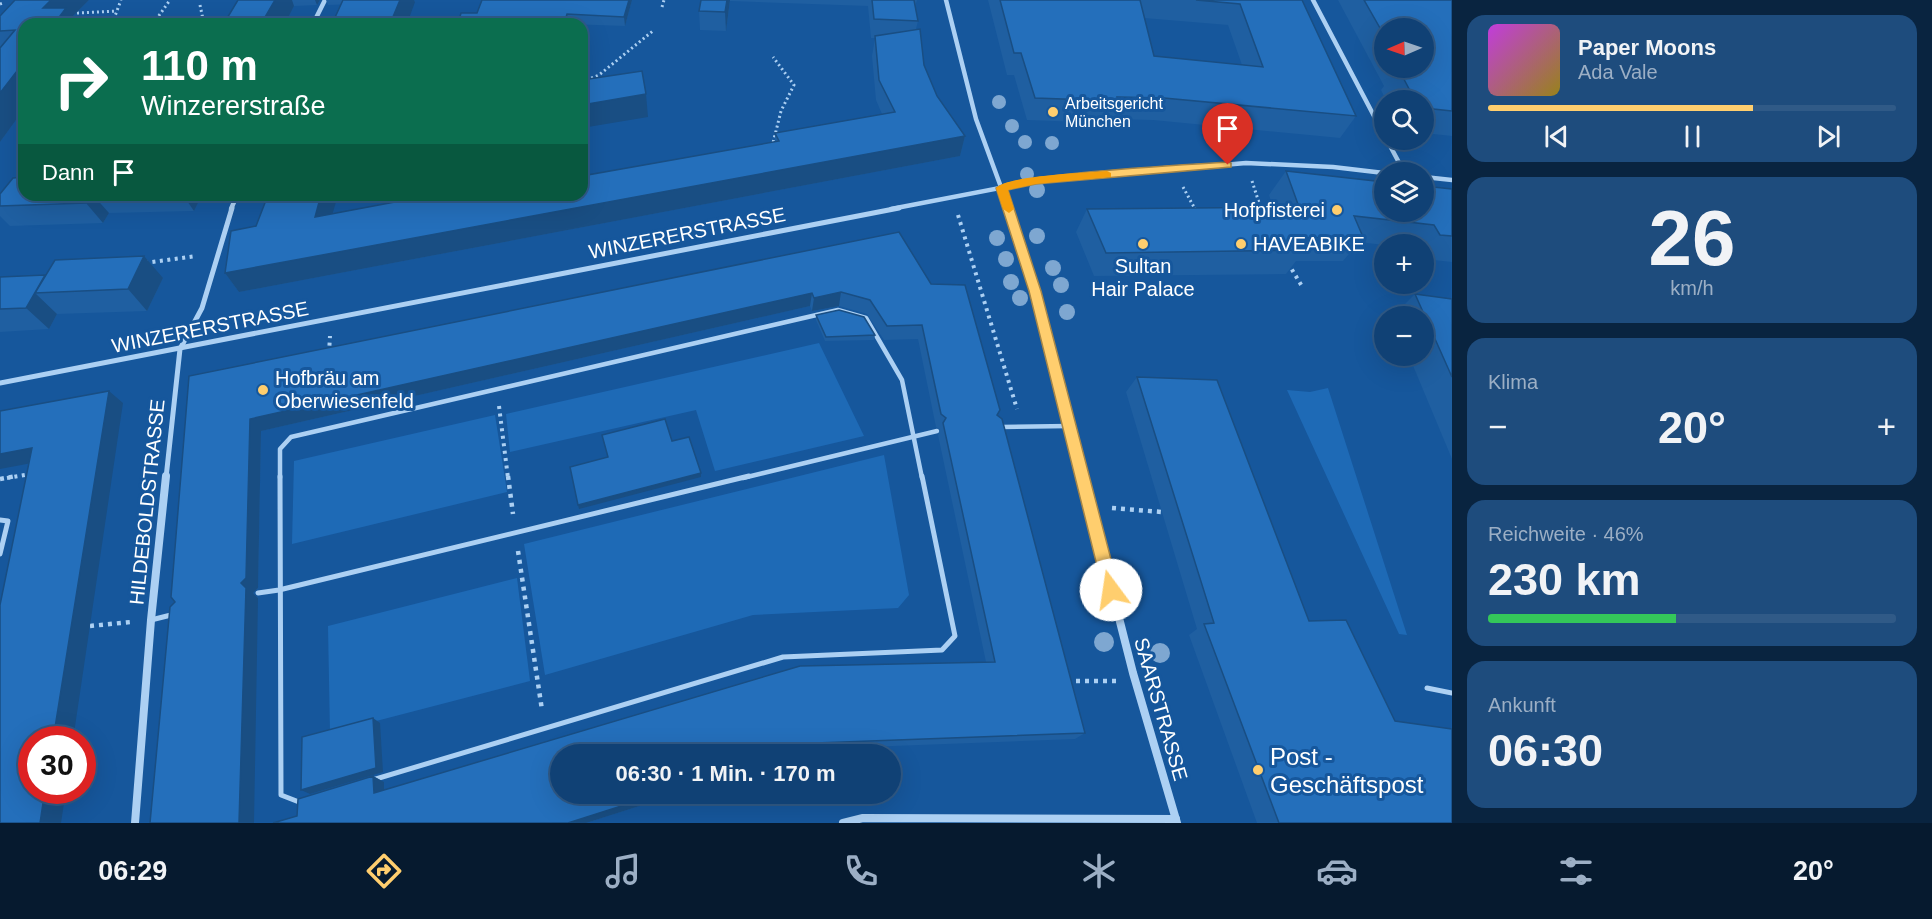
<!DOCTYPE html>
<html lang="de">
<meta charset="utf-8">
<style>
body{margin:0;font-family:Arial,sans-serif;background:#1e4c7d;color:#f1f3f6;height:100vh;display:flex;flex-direction:column;font-size:22px;white-space:nowrap}
*{box-sizing:border-box;margin:0}
p{font-size:20px;color:#9cafc5}
.icon{flex:none;width:33px;height:33px;fill:none;stroke:currentColor;stroke-width:2;stroke-linecap:round;stroke-linejoin:round}
.map{position:relative;flex:1;overflow:hidden}
.sheet{display:flex;flex-direction:column;gap:15px;padding:15px;background:#092440;width:480px}
.sheet>*{flex:none}
.top-card{position:absolute;left:18px;top:18px;width:570px;height:183px;border-radius:18px;box-shadow:0 6px 24px #0002,0 0 0 2px #305a87;background:#0b6e4f;color:#fff;overflow:hidden}
.needle{width:39px;rotate:268deg}
.tools{position:absolute;left:1374px;top:18px;display:grid;gap:12px}
.tools a{display:grid;place-items:center;width:60px;height:60px;border-radius:50%;background:#104175;box-shadow:0 6px 24px #0002,0 0 0 2px #305a87;font-size:30px}
.speed{position:absolute;left:18px;top:726px;display:flex;gap:12px;font-size:30px;font-weight:700;text-align:center}
.speed>*{display:grid;place-content:center;width:78px;height:78px;border-radius:50%;background:#104175;box-shadow:0 6px 24px #0002,0 0 0 2px #305a87;line-height:1}
.speed .limit{border:9px solid #d22;background:#fff;color:#111}
.pin{position:absolute;display:grid;place-items:center;width:51px;height:51px;color:#fff;margin:-62px -26px;border-radius:50% 50% 50% 0;rotate:-45deg;box-shadow:0 0 6px #0007}
.pin .icon{rotate:45deg}
.me{position:absolute;width:66px;margin:-33px;rotate:346deg;stroke-linejoin:round;filter:drop-shadow(0 0 4px #0008)}
.turn{display:flex;align-items:center;gap:21px;height:126px;padding:0 24px;font-size:27px}
.turn .icon{width:78px;height:78px;stroke-width:2.5}
.turn b{display:block;font-size:42px;line-height:51px}
.then{display:flex;align-items:center;height:57px;padding:0 24px;background:#0003;gap:12px;font-size:22px}
.big{font-size:45px;font-weight:700;line-height:1.1}
.sheet .widget{flex:1;display:flex;flex-direction:column;justify-content:center;gap:9px;min-width:0;padding:0 21px;border-radius:18px;background:#1e4c7d}
.sheet .dial{align-items:center;gap:0}
.dial b{font-size:78px;line-height:1}
.song{display:flex;align-items:center;gap:18px}
.cover{width:72px;height:72px;border-radius:9px;background:linear-gradient(135deg,hsl(290 70% 55%),hsl(50 70% 35%))}
.played{height:6px;border-radius:3px;background:linear-gradient(90deg,#ffce6e 65%,#305a87 65%)}
.keys{display:flex;justify-content:space-around;direction:ltr}
.heat{display:flex;justify-content:space-between;align-items:center;font-size:33px;direction:ltr}
.charge{height:9px;border-radius:4px;background:linear-gradient(90deg,#34c759 46%,#305a87 0)}
.trip{position:absolute;left:550px;top:744px;width:351px;height:60px;border-radius:30px;background:#104175;box-shadow:0 6px 24px #0002,0 0 0 2px #305a87;font-weight:700;line-height:60px;text-align:center}
.tab-bar{display:flex;height:96px;justify-content:space-around;align-items:center;background:#061a2f;color:#9cafc5}
.tab-bar .icon{width:42px;height:42px}
.tab-bar .active{color:#ffce6e}
.tab-bar b{font-size:27px;color:#f1f3f6}
main{display:flex;flex:1;min-height:0}
.map>svg:first-child{display:block}
.green{fill:#1e6ab6}
.lines{fill:none;stroke-linecap:round;stroke-linejoin:round}
.path-far2{stroke:#acd0f3;stroke-width:3;stroke-dasharray:2 3;stroke-linecap:butt}
.path-far1{stroke:#acd0f3;stroke-width:4;stroke-dasharray:3 4.5;stroke-linecap:butt}
.path{stroke:#acd0f3;stroke-width:4.5;stroke-dasharray:4 5;stroke-linecap:butt}
.lane-far1{stroke:#acd0f3;stroke-width:4.5}
.lane{stroke:#acd0f3;stroke-width:5}
.street-far2{stroke:#acd0f3;stroke-width:4.5}
.street-far1{stroke:#acd0f3;stroke-width:5}
.street{stroke:#acd0f3;stroke-width:8}
.tree{fill:#7ea7d1}
.wall{fill:#1f5fa1;fill-rule:evenodd}
.shaded-wall{fill:#194e83}
.building{fill:#246fbb;stroke:#194e83;stroke-width:1.5}
.route{fill:#ffce6e;stroke:#a68648;stroke-width:1.5}
.slow{fill:#f59e0b}
.poi-dot{fill:#ffce6e;stroke:#16579c;stroke-width:2}
.labels{text-anchor:middle;dominant-baseline:central;stroke-width:6;stroke-linejoin:round;paint-order:stroke}
.far-poi-label{font-size:16px;fill:#fff;stroke:#16579c;text-anchor:start}
.poi-label{font-size:20px;fill:#fff;stroke:#16579c;text-anchor:start}
.street-label{font-size:20px;fill:#fff;stroke:#16579c}
.near-poi-label{font-size:24px;fill:#fff;stroke:#16579c;text-anchor:start}
</style>
<main>
<div class="map">
<svg width="1452" height="823" viewBox="0 0 1452 823">
<rect width="100%" height="100%" fill="#16579c"/>
<g class="green">
<path d="M819,343L864,436L715,471L696,410L510,452L506,414Z"/>
<path d="M1328,388L1407,635L1399,634L1287,390L1310,392Z"/>
<path d="M495,415L507,492L292,544L294,461Z"/>
<path d="M884,455L909,595L898,608L753,615L545,675L524,544Z"/>
<path d="M517,578L530,681L330,733L328,626Z"/>
</g>
<g class="lines">
<g class="path-far2">
<path d="M0,4L3,3"/>
<path d="M200,5L204,24"/>
<path d="M662,7L664,0"/>
<path d="M77,13L117,11"/>
<path d="M104,24L112,23"/>
<path d="M112,24L121,0"/>
<path d="M153,24L170,0"/>
<path d="M582,82L599,75L654,30"/>
<path d="M772,147L781,111L794,85L773,57"/>
<path d="M1252,181L1261,209"/>
<path d="M1183,187L1195,209"/>
</g>
<g class="path-far1">
<path d="M1194,208L1195,210"/>
<path d="M1261,208L1262,211"/>
<path d="M958,215L1017,409"/>
<path d="M145,263L197,256"/>
<path d="M1288,263L1303,288"/>
<path d="M329,353L330,336"/>
<path d="M499,406L508,478"/>
<path d="M7,478L31,474"/>
</g>
<g class="path">
<path d="M508,476L513,514"/>
<path d="M0,479L16,476"/>
<path d="M1112,508L1162,512"/>
<path d="M518,551L542,710"/>
<path d="M90,626L131,622"/>
<path d="M1067,681H1116"/>
</g>
<g class="lane-far1">
<path d="M1001,427L1069,426"/>
<path d="M280,478V449L291,437L838,310L866,318L902,380L922,478"/>
<path d="M743,478L937,431"/>
</g>
<g class="lane">
<path d="M280,476L281,795L299,802L783,657L942,650L955,636L922,476"/>
<path d="M0,520L8,521L0,554"/>
<path d="M258,593L279,590L749,476"/>
<path d="M151,620L175,614"/>
<path d="M1427,688L1452,693"/>
</g>
<g class="street-far2">
<path d="M946,0L976,119L1009,209"/>
<path d="M1313,0L1384,135"/>
<path d="M313,24L325,0"/>
<path d="M1387,140L1404,172"/>
<path d="M1424,177L1452,180"/>
<path d="M231,209L237,195"/>
<path d="M891,209L1036,181L1246,163L1333,167L1384,173"/>
</g>
<g class="street-far1">
<path d="M1008,208L1035,291L1083,478"/>
<path d="M0,383L899,208"/>
<path d="M166,478L180,349L202,308L232,208"/>
</g>
<g class="street">
<path d="M1083,476L1133,673L1177,823"/>
<path d="M135,823L151,620L166,476"/>
<path d="M843,823L863,818L1176,819"/>
</g>
</g>
<g class="tree">
<circle cx="999" cy="102" r="7"/>
<circle cx="1012" cy="126" r="7"/>
<circle cx="1025" cy="142" r="7"/>
<circle cx="1052" cy="143" r="7"/>
<circle cx="1027" cy="174" r="7"/>
<circle cx="1037" cy="190" r="8"/>
<circle cx="1037" cy="236" r="8"/>
<circle cx="997" cy="238" r="8"/>
<circle cx="1006" cy="259" r="8"/>
<circle cx="1053" cy="268" r="8"/>
<circle cx="1011" cy="282" r="8"/>
<circle cx="1061" cy="285" r="8"/>
<circle cx="1020" cy="298" r="8"/>
<circle cx="1067" cy="312" r="8"/>
<circle cx="1104" cy="642" r="10"/>
<circle cx="1160" cy="653" r="10"/>
</g>
<g class="wall">
<path d="M15,0H89L72,17L77,24H24V109L0,142V16Z"/>
<path d="M238,0H320L317,5L294,6L285,24H228L226,20Z"/>
<path d="M326,0H414L415,2L328,5Z"/>
<path d="M632,0L625,26L568,24L477,13Z"/>
<path d="M701,0H917L915,7L918,21L916,29L924,65L937,96L965,136L960,156L239,292L225,273L256,226L268,195H338L332,213L443,201L775,142V133L882,114L876,100L872,56L875,38H871L868,6L730,1L726,31L700,30L699,11Z"/>
<path d="M988,0H1302L1356,116L1340,138L1153,120L1110,119L1108,123L1027,120L1014,75H1007ZM1144,18L1228,25L1242,65L1154,56Z"/>
<path d="M1338,0H1452V136L1424,133V100H1386L1381,90L1384,86ZM1384,28L1424,68H1384Z"/>
<path d="M1286,171L1452,189V262L1424,259V244L1384,245L1359,242L1343,261H1296L1286,274L1094,276L1076,232L1087,209L1273,207L1269,195Z"/>
<path d="M0,194L24,195H202L194,211L109,213L103,223L10,226L0,216Z"/>
<path d="M899,232L1085,733L1075,739L814,749L797,754H561V794H677L586,823H273L297,816L373,776L384,782V790L986,662L938,435L940,430L936,427L918,339L884,340L867,314L839,306L812,311L810,306L261,431L258,588L253,593L258,598L175,602L189,376Z"/>
<path d="M0,277L163,278L147,311L57,314L49,329L0,332Z"/>
<path d="M1415,294L1452,299V459L1409,356H1424V316H1393Z"/>
<path d="M816,315L875,335L874,340L825,341L816,320Z"/>
<path d="M1137,377L1309,621L1395,721L1452,823H1257L1189,635L1197,629L1126,392Z"/>
</g>
<g class="shaded-wall">
<path d="M51,0H89L72,17L77,24H54L43,8Z"/>
<path d="M275,0H292L294,6L285,24H267L264,19Z"/>
<path d="M315,0H320L317,5Z"/>
<path d="M400,0H414L415,2L407,24H390Z"/>
<path d="M629,0H632L625,26L624,17Z"/>
<path d="M727,0H730L726,31L725,12Z"/>
<path d="M567,14L568,24H564Z"/>
<path d="M24,62V109L0,142V93Z"/>
<path d="M646,94L648,117L582,128V105Z"/>
<path d="M965,136L960,156L239,292L225,273Z"/>
<path d="M91,195H93L109,213L103,223L86,203Z"/>
<path d="M183,195H202L194,211Z"/>
<path d="M321,195H338L326,236L315,217Z"/>
<path d="M144,256L163,278L147,311L128,289Z"/>
<path d="M45,275L35,293L57,314L49,329L26,308Z"/>
<path d="M841,292L839,306L812,311L814,298Z"/>
<path d="M812,293L810,306L261,431L258,588L253,593L258,598L254,823H239L241,583L250,419Z"/>
<path d="M109,391L123,403L73,740H53Z"/>
<path d="M32,448L48,460L0,469V454Z"/>
<path d="M701,473V477L579,509L578,505Z"/>
<path d="M373,718L380,723L383,772L310,794L301,790Z"/>
<path d="M816,743L814,749L797,754H780Z"/>
<path d="M373,776L384,782V798L374,793Z"/>
<path d="M45,790H66L61,823H40Z"/>
<path d="M659,794H677L586,823H568Z"/>
</g>
<g class="building">
<path d="M15,0H51L43,8H66L54,24H24V62L0,93V48L15,30L0,31V16Z"/>
<path d="M238,0H275L264,19L226,20Z"/>
<path d="M343,0H400L390,24H332Z"/>
<path d="M482,0H629L624,17L567,14L564,24H458L461,13H477Z"/>
<path d="M701,0H727L725,12L699,11Z"/>
<path d="M872,0H914L918,21L874,19Z"/>
<path d="M1000,0H1140L1154,56L1263,67L1240,4L1196,0H1302L1356,116L1164,98L1117,97L1118,101L1035,98L1021,53H1014Z"/>
<path d="M1364,0H1452V111L1424,108V100H1415L1398,68H1424V28H1384V35Z"/>
<path d="M920,29L924,65L937,96L965,136L225,273L231,231L256,226L268,195H321L315,217L432,195H440L439,201L474,195H582V176L779,141L775,133L895,112L879,80L875,36Z"/>
<path d="M642,71L646,94L582,105V80Z"/>
<path d="M1286,171L1384,182V212H1424V186L1452,189V236L1440,235L1434,225L1354,216L1363,237L1296,238L1304,250L1106,253L1087,209L1299,207Z"/>
<path d="M24,177V195H91L86,203L0,206V194L13,178Z"/>
<path d="M899,232L931,284L965,285L1000,410L997,415L1002,419L1085,733L816,743L780,754H561V794H659L568,823H273L297,816L298,799L373,776L374,793L800,666L995,662L943,423L946,418L941,414L922,325L887,326L870,300L841,292L814,298L812,293L250,419L246,578L241,583L246,588L239,823H150L170,607L175,602L171,597L189,376Z"/>
<path d="M144,256L128,289L35,293L55,260Z"/>
<path d="M45,275L26,308L0,309V277Z"/>
<path d="M1415,294L1452,299V377Z"/>
<path d="M839,310L864,317L875,335L826,337L816,315Z"/>
<path d="M1137,377L1217,380L1309,621L1346,620L1395,721L1452,729V823H1279L1204,624L1214,623Z"/>
<path d="M109,391L53,740H32V790H45L40,823H0V605L32,448L0,454V411Z"/>
<path d="M665,419L672,441L689,437L701,473L578,505L570,467L608,457L602,435Z"/>
<path d="M373,718L376,768L301,790L302,737Z"/>
</g>
<path class="route" d="M1228,162L1231,163V167L1036,184L1008,190L1041,291L1119,590L1117,595L1111,598L1105,595L1103,590L1029,291L996,188C1011,174 1195,164 1228,162Z"/>
<path class="slow" d="M1107,171L1111,173V177L1036,184L1008,190L1014,209L1009,213L1003,209L996,188C1010,175 1086,173 1107,171Z"/>
<g class="poi-dot">
<circle cx="1053" cy="112" r="6"/>
<circle cx="1337" cy="210" r="6"/>
<circle cx="1143" cy="244" r="6"/>
<circle cx="1241" cy="244" r="6"/>
<circle cx="263" cy="390" r="6"/>
<circle cx="1258" cy="770" r="6"/>
</g>
<g class="labels">
<g class="far-poi-label">
<text x="1065" y="103">Arbeitsgericht<tspan x="1065" dy="18">München</tspan></text>
</g>
<g class="poi-label">
<text x="1325" y="210" text-anchor="end">Hofpfisterei</text>
<text x="1253" y="244">HAVEABIKE</text>
<text x="1143" y="266" text-anchor="middle">Sultan<tspan x="1143" dy="23">Hair Palace</tspan></text>
<text x="275" y="378">Hofbräu am<tspan x="275" dy="23">Oberwiesenfeld</tspan></text>
</g>
<g class="street-label">
<text transform="translate(687 233) rotate(-11)">WINZERERSTRASSE</text>
<text transform="translate(210 327) rotate(-11)">WINZERERSTRASSE</text>
<text transform="translate(147 502) rotate(-84)">HILDEBOLDSTRASSE</text>
<text transform="translate(1161 709) rotate(74)">SAARSTRASSE</text>
</g>
<g class="near-poi-label">
<text x="1270" y="756">Post -<tspan x="1270" dy="28">Geschäftspost</tspan></text>
</g>
</g>
</svg>
<div class="tools">
<a><svg class="needle" viewBox="-14 -14 28 28"><path d="M0-13l5 13h-10z" fill="#e53935"/><path d="M0 13l5-13h-10z" fill="#9cafc5"/></svg></a>
<a><svg class="icon" aria-label="search" viewBox="0 0 24 24"><circle cx="10" cy="10" r="6"/><path d="M15 15l6 6"/></svg></a>
<a><svg class="icon" aria-label="layers" viewBox="0 0 24 24"><path d="M12 4l9 5-9 5-9-5zM3 14l9 5 9-5"/></svg></a>
<a>+</a>
<a>−</a>
</div>
<div class="speed"><div class="limit">30</div></div>
<div class="pin" style="left:1228px;top:165px;background:#d93025"><svg class="icon" aria-label="arrive" viewBox="0 0 24 24"><path d="M6 21V4h12l-3 4 3 4H6"/></svg></div>
<svg class="me" style="left:1111px;top:590px" viewBox="-20 -20 40 40"><circle r="19" fill="#fff"/><path d="M0-13L10 11 0 6-10 11z" fill="#ffce6e"/></svg>
<div class="trip">06:30 · 1 Min. · 170 m</div>
<div class="top-card">
<div class="turn"><svg class="icon" aria-label="right" viewBox="0 0 24 24"><path d="M7 20v-9h11M14 6l5 5-5 5"/></svg><div><b>110 m</b>Winzererstraße</div></div>
<div class="then">Dann<svg class="icon" aria-label="arrive" viewBox="0 0 24 24"><path d="M6 21V4h12l-3 4 3 4H6"/></svg></div>
</div>
</div>
<section class="sheet">
<div class="widget">
<div class="song"><i class="cover"></i><div><b>Paper Moons</b><p>Ada Vale</p></div></div>
<div class="played"></div>
<div class="keys"><svg class="icon" aria-label="previous" viewBox="0 0 24 24"><path d="M18 5L8 12l10 7zM5 5v14"/></svg><svg class="icon" aria-label="pause" viewBox="0 0 24 24"><path d="M8 5v14M16 5v14"/></svg><svg class="icon" aria-label="next" viewBox="0 0 24 24"><path d="M6 5l10 7-10 7zM19 5v14"/></svg></div>
</div>
<div class="widget dial"><b>26</b><p>km/h</p></div>
<div class="widget"><p>Klima</p>
<div class="heat"><a>−</a><b class="big">20°</b><a>+</a></div>
</div>
<div class="widget"><p>Reichweite · 46%</p><b class="big">230 km</b><div class="charge"></div></div>
<div class="widget"><p>Ankunft</p><b class="big">06:30</b></div>
</section>
</main>
<nav class="tab-bar">
<b>06:29</b>
<svg class="icon active" aria-label="directions" viewBox="0 0 24 24"><path d="M12 3l9 9-9 9-9-9zM9 14v-3h6M13 9l2 2-2 2"/></svg>
<svg class="icon" aria-label="music" viewBox="0 0 24 24"><path d="M9 18V5l10-2v13"/><circle cx="6" cy="18" r="3"/><circle cx="16" cy="16" r="3"/></svg>
<svg class="icon" aria-label="phone" viewBox="0 0 24 24"><path d="M5 4h4l2 5-3 2q2 4 5 5l2-3 5 2v4C11 20 4 13 5 4z"/></svg>
<svg class="icon" aria-label="climate" viewBox="0 0 24 24"><path d="M12 3v18M4 7l16 10M4 17L20 7"/></svg>
<svg class="icon" aria-label="car" viewBox="0 0 24 24"><path d="M5 17H2v-5l4-1 3-4h7l3 4 3 1v5h-3M9 17h6M6 11h13"/><circle cx="7" cy="17" r="2"/><circle cx="17" cy="17" r="2"/></svg>
<svg class="icon" aria-label="filters" viewBox="0 0 24 24"><path d="M4 7h16M4 17h16"/><circle cx="9" cy="7" r="2"/><circle cx="15" cy="17" r="2"/></svg>
<b>20°</b>
</nav>
